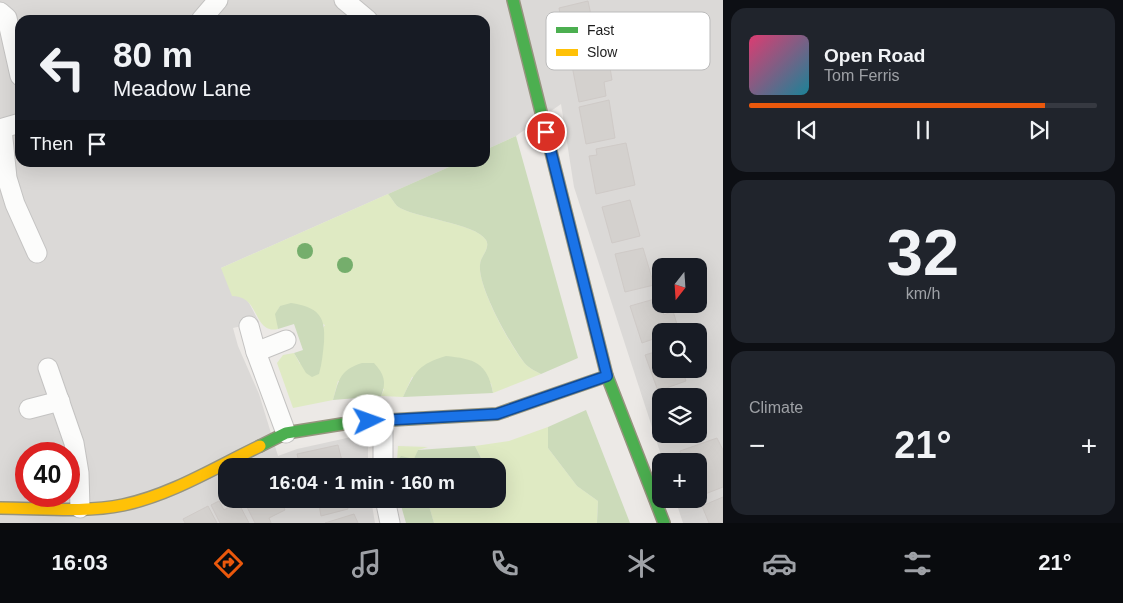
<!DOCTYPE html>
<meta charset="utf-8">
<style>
body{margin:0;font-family:Helvetica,sans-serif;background:#20242c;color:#f1f3f6;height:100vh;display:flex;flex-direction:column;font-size:19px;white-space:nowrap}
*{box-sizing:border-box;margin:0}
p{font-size:16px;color:#9ea1a6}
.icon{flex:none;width:28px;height:28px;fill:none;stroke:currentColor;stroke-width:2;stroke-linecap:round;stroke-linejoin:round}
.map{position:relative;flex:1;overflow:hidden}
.panel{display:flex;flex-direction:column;gap:8px;padding:8px;background:#0d0f14;width:400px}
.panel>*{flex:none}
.top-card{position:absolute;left:15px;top:15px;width:475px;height:152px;border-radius:15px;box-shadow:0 5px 20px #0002;background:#171b24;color:#f1f3f6;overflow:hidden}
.needle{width:32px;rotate:197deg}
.controls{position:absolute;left:652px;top:258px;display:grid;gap:10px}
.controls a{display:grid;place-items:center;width:55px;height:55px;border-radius:10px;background:#171b24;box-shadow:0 5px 20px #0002;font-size:25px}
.speed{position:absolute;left:15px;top:442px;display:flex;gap:10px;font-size:25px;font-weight:700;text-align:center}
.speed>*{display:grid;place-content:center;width:65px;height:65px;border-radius:50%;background:#171b24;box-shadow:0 5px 20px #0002;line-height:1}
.speed .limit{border:8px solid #d22;background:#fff;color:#111}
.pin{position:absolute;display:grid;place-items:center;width:42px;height:42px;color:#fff;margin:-21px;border:2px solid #fff;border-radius:50%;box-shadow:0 1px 5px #0007}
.me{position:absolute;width:55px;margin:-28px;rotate:87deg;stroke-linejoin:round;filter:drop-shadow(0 0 4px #0008)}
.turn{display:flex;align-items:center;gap:18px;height:105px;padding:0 15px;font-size:22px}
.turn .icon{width:65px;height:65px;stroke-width:2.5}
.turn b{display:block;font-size:35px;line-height:42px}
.then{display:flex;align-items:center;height:48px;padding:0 15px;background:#0003;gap:10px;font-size:19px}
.big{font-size:38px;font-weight:700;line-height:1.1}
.panel .widget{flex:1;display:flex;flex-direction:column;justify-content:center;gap:8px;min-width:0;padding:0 18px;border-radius:15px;background:#20242c}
.panel .dial{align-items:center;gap:0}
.dial b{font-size:65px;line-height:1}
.song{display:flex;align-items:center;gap:15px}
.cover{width:60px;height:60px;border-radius:8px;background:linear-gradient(135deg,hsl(340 70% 55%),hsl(190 70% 35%))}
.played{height:5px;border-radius:2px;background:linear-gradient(90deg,#ea580c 85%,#363941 85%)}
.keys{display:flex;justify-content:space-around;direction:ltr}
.heat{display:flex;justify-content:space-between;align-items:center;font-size:28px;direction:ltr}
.trip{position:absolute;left:218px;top:458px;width:288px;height:50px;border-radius:15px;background:#171b24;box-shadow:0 5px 20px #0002;font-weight:700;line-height:50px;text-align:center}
.tab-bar{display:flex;height:80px;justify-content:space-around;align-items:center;background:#090b0e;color:#9ea1a6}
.tab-bar .icon{width:35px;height:35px}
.tab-bar .active{color:#ea580c}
.tab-bar b{font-size:22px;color:#f1f3f6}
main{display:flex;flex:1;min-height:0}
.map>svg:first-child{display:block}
.residential{fill:#dbd9d7;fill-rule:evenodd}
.grass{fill:#dfeac3}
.forest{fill:#ccdbba}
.building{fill:#d4d1ce;stroke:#cfcac7}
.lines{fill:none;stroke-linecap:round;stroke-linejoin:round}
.street-casing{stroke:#c4c3c2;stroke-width:21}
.fast-casing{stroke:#96947e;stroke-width:14}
.slow-casing{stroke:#96947e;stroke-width:14}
.street{stroke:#fcfcfb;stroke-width:19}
.fast{stroke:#4caf50;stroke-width:11}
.slow{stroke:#ffc107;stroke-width:11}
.tree{fill:#75ae6c}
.route-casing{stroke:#114b97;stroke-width:12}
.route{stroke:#1a73e8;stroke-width:9}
.key{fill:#fff;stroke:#bbb;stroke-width:1}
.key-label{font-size:14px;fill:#1d1d1d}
</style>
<main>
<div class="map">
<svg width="723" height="523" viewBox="0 0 723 523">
<rect width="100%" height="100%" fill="#ece9e6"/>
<path class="residential" d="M0,0H723V523H683L675,499H699V461H663L574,187L561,104L516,136L485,150V20H20V162L458,163L221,268L249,303L259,322L233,328L238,346L259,394L278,456L297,449L356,436L368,440V466H226V499H371L375,523H0ZM661,266H699V304H661ZM661,331H699V369H661ZM661,396H699V434H661ZM26,454H69V496H26Z"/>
<g class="grass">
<path d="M388,194C391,197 394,203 397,206C413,218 476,223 486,240C491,249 480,256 480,265C478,287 509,343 523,361C527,367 535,371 541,374L493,393L491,383L412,377L403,397L381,396L384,389L338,381L333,400L293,408L277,363L283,355L294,353L300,364L325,325L280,306L276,314L278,329C257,334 258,306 244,299C241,297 236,296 232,296L221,268Z"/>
<path d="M548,427V448L577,486L598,501L597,523H434L427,499H496V466H485L475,446L509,441Z"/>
<path d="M398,446L428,447L418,450L415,460L397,461Z"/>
</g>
<g class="forest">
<path d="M516,136L578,358L541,374C535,371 527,367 523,361C509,342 478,287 480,265C480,256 491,249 486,240C476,223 413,218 397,206C394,203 391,197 388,194L458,163L485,162V150Z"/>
<path d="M291,303C317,307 326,315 324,342C323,353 322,363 319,374L312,377L306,373L294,353L303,350L294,324L278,329L275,314L280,306Z"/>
<path d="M446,356C474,359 487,362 493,393L403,397C415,371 419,364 446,356Z"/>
<path d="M362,363H374C384,374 387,382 381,396L333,400C339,379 340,370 362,363Z"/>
<path d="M586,410L630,523H597L598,501L577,486L548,448V427Z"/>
<path d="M475,446L485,466H397V461L401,456L414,459L418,450Z"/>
<path d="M402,499H427L434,523H406L400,502Z"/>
</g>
<g class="building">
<path d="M588,1L592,20H599L600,31H594L595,38L566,44L559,8Z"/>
<path d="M597,45L598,51L607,49L612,80L604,82L606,96L579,102L569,50Z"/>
<path d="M609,100L615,138L586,144L579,107Z"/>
<path d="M626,143L635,185L596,194L589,156L597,155L596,149Z"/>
<path d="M630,200L640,236L612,243L602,207Z"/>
<path d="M643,248L654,285L625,292L615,254Z"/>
<path d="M658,298L664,315L673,311L679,331H661V344L659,337L642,343L630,306Z"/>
<path d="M661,350V369H682L686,381L658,391L645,355Z"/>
<path d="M674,434H693L677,440Z"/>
<path d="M717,438L723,450V487L700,496L699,461H684L680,451Z"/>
<path d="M338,445L342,461L350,460L351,466H300L297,454Z"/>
<path d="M723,497V523H709L702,506Z"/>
<path d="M248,499H280L285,510L269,518L271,523H255L244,501Z"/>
<path d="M318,499H345L348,509L321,516Z"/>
<path d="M219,501L224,510L238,502L249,523H220L211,505Z"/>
<path d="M208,506L217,523H185L183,519Z"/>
<path d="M354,514L358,523H325Z"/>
</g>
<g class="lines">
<defs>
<g id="street">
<path d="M344,0L368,20"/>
<path d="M0,12L7,18L20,76"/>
<path d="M201,20L218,0"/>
<path d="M0,129L20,123"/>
<path d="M2,129L7,178L15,204L37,253"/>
<path d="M249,326L256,352L286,433"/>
<path d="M256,352L286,340"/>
<path d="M48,368L74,443L79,473L80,508"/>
<path d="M29,409L60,401"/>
<path d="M383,466V421"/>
<path d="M385,499L390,523"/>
</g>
<g id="fast">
<path d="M513,0L607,376L664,523"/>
<path d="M260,446L286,433L355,422L497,414L607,376"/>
</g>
<path id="slow" d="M0,508C40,508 84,513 123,505C171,495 216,467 260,446"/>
</defs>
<use href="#street" class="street-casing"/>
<use href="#fast" class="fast-casing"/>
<use href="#slow" class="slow-casing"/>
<use href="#street" class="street"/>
<use href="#fast" class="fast"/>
<use href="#slow" class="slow"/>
</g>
<g class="tree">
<circle cx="305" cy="251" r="8"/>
<circle cx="345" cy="265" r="8"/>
</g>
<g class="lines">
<defs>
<path id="route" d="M369,421L497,414L607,376L546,132"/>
</defs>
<use href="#route" class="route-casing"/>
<use href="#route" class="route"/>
</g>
<rect x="546" y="12" width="164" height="58" rx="8" class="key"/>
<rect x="556" y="27" width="22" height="6" fill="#4caf50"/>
<rect x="556" y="49" width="22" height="7" fill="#ffc107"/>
<g class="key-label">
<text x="587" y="35">Fast</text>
<text x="587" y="57">Slow</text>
</g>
</svg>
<div class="controls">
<a><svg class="needle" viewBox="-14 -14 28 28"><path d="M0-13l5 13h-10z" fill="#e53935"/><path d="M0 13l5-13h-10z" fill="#9ea1a6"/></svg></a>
<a><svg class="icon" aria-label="search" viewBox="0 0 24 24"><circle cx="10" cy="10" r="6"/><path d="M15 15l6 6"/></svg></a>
<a><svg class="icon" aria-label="layers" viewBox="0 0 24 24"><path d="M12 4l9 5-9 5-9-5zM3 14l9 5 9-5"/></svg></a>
<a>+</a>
</div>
<div class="speed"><div class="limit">40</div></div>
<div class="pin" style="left:546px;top:132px;background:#d93025"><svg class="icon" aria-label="arrive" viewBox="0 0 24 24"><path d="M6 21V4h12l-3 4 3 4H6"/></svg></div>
<svg class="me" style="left:369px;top:421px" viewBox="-20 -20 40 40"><circle r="19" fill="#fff"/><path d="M0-13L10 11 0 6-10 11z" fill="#1a73e8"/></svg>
<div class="trip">16:04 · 1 min · 160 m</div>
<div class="top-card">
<div class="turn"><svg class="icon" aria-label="left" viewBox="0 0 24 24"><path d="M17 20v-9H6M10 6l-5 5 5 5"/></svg><div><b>80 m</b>Meadow Lane</div></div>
<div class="then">Then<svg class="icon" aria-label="arrive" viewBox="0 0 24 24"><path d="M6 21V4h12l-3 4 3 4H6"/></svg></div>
</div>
</div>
<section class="panel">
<div class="widget">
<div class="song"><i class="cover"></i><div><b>Open Road</b><p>Tom Ferris</p></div></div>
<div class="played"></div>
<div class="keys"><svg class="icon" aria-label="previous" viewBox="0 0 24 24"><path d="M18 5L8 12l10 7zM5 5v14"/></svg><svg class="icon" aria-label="pause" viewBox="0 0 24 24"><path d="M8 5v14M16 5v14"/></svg><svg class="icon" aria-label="next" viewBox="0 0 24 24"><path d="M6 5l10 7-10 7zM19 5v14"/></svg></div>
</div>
<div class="widget dial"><b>32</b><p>km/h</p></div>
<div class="widget"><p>Climate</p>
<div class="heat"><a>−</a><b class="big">21°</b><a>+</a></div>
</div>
</section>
</main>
<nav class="tab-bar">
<b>16:03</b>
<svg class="icon active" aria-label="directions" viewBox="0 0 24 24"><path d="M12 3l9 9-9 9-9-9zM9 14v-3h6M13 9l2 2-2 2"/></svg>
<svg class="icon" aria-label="music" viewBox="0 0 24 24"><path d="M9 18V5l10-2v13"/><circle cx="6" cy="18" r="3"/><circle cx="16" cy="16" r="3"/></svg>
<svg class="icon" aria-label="phone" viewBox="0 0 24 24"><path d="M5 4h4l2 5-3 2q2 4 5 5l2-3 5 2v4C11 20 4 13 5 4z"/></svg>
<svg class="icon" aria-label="climate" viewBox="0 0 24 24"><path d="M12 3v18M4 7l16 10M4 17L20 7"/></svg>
<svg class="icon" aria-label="car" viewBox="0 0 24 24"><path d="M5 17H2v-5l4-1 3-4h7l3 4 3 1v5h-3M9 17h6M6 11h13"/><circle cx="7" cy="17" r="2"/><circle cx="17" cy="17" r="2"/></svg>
<svg class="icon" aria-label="filters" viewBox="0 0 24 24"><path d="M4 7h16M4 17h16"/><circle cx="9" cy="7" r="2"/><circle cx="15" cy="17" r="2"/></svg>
<b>21°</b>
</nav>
